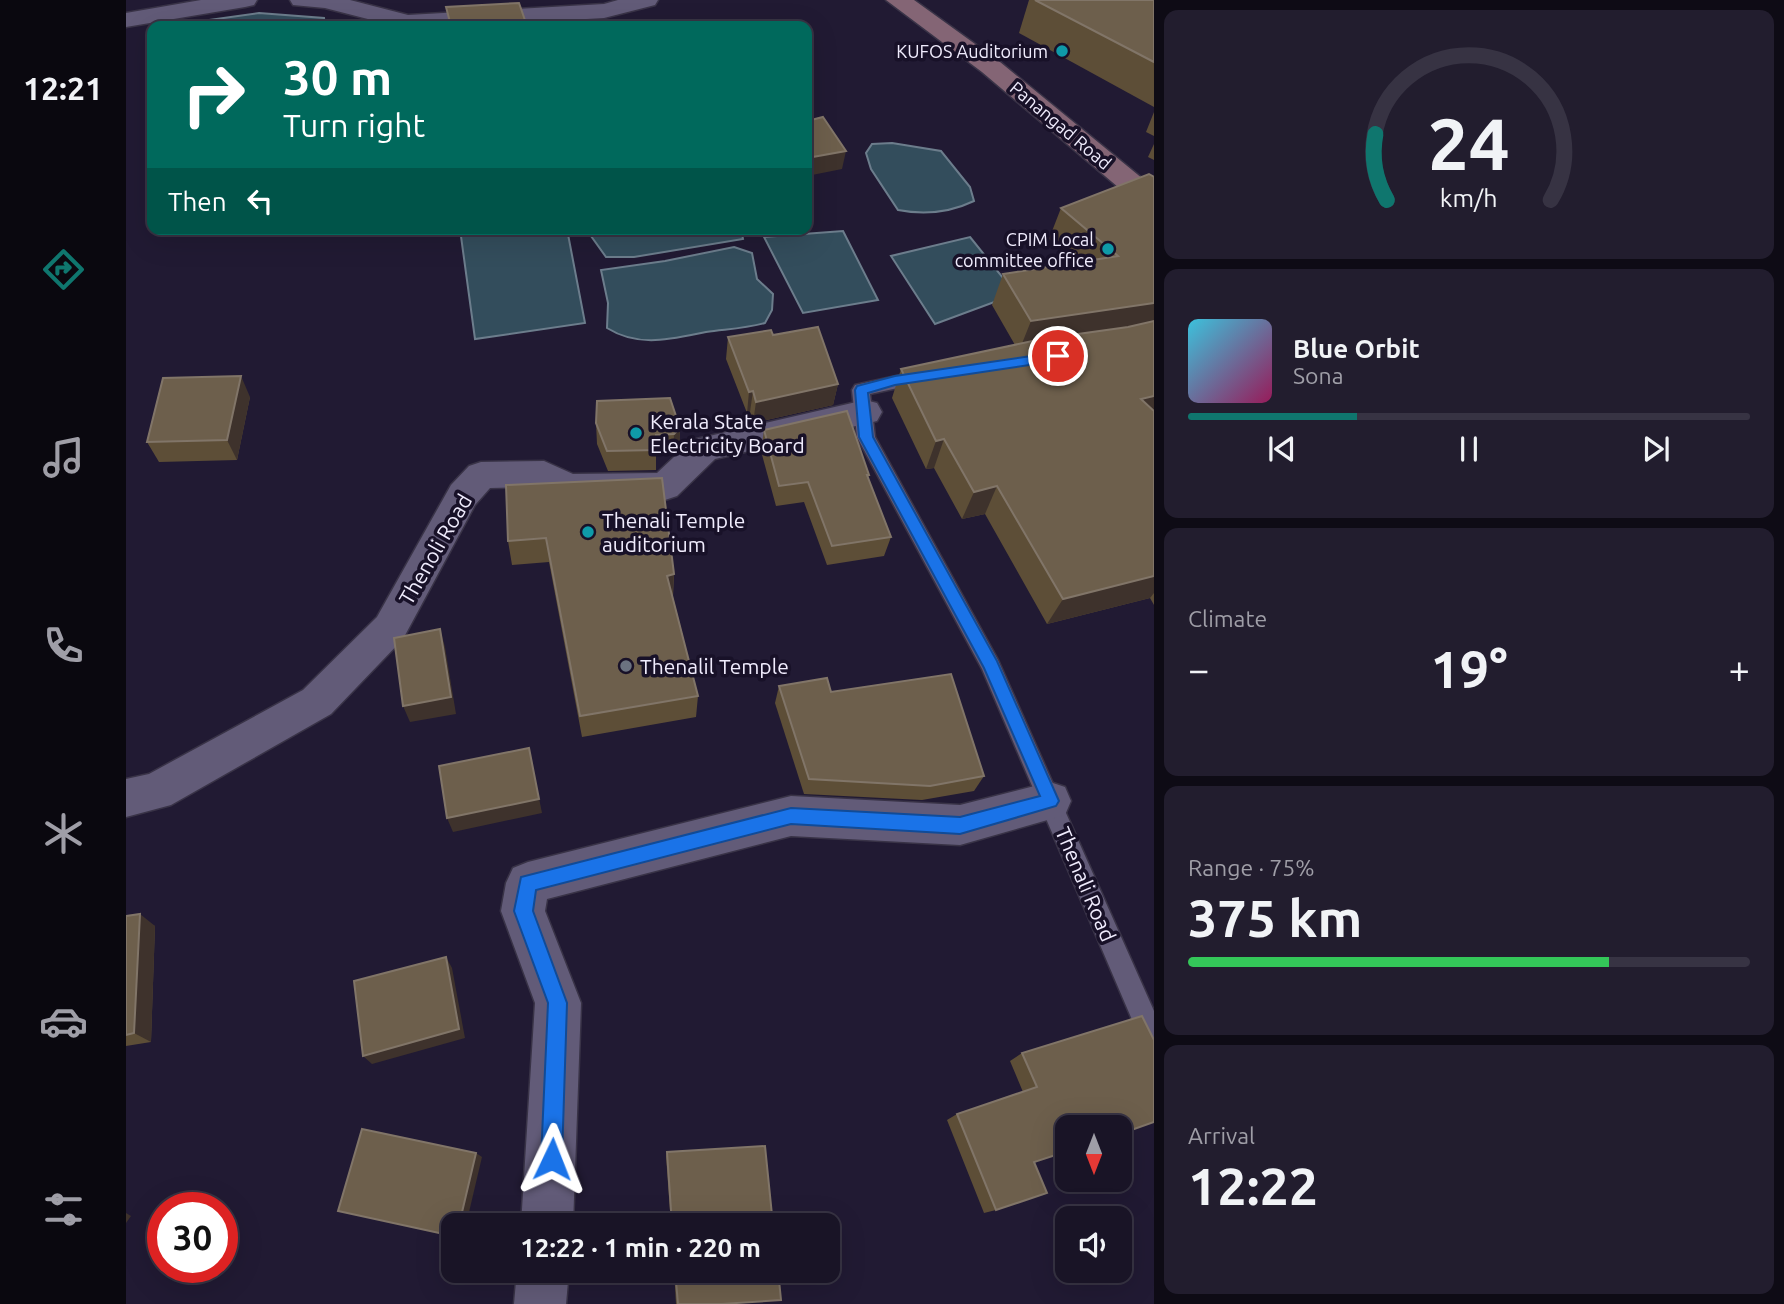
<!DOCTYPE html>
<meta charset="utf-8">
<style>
body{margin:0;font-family:Ubuntu,sans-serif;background:#221d2e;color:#f1f3f6;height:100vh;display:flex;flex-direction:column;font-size:26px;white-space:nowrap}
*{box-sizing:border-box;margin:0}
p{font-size:23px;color:#9f9ea7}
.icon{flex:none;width:38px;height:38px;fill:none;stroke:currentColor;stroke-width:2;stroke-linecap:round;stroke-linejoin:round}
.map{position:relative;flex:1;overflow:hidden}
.side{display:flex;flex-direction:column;gap:10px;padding:10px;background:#0e0b15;width:630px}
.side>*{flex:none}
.guide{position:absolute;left:21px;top:21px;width:665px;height:214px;border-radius:14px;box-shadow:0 7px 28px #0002,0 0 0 2px #373343;background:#00695c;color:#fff;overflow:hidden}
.needle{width:46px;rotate:180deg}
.controls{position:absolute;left:929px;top:1115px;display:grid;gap:14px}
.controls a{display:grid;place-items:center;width:77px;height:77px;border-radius:14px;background:#191426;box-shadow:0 7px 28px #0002,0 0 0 2px #373343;font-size:35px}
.speed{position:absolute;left:21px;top:1192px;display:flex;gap:14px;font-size:35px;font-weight:700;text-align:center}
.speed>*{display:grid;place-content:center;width:91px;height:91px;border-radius:50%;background:#191426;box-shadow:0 7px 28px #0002,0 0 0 2px #373343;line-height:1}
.speed .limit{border:10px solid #d22;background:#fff;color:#111}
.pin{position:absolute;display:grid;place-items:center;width:60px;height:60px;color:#fff;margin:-30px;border:4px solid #fff;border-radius:50%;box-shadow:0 2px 7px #0007}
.me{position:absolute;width:77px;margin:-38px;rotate:2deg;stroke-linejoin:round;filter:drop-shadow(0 0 5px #0008)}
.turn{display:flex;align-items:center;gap:24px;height:147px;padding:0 21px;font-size:32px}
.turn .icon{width:91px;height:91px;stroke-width:2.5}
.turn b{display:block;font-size:49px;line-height:60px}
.then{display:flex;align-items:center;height:66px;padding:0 21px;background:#0003;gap:14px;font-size:26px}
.big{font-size:52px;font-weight:700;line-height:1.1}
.side .card{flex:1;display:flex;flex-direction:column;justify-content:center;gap:10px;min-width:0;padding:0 24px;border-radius:14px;background:#221d2e}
.side .dial{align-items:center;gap:0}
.dial svg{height:182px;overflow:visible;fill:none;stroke:#373343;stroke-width:7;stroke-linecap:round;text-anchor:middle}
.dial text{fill:#f1f3f6;stroke:none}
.song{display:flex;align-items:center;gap:21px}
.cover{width:84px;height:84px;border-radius:10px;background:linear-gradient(135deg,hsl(190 70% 55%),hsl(330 70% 35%))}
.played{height:7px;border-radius:4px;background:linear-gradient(90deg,#0f766e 30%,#373343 30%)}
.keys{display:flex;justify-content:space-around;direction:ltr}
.heat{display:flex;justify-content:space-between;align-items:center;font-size:38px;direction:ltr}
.charge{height:10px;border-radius:5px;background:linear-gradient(90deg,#34c759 75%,#373343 0)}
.trip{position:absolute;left:315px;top:1213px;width:399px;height:70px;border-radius:14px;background:#191426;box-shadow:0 7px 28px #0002,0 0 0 2px #373343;font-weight:700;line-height:70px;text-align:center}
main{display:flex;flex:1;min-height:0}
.dock{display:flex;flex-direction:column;width:126px;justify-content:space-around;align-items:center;background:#0a080f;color:#9f9ea7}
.dock .icon{width:49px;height:49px}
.dock .active{color:#0f766e}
.dock b{font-size:32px;color:#f1f3f6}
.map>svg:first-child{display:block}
.water{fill:#334d5c;stroke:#6c7d8c;stroke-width:2}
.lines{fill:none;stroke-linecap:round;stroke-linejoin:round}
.lane-casing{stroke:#393347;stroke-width:3}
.street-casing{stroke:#393347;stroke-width:3}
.secondary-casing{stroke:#393347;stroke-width:3}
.lane{fill:#625b78;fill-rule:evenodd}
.street{fill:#625b78;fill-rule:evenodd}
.secondary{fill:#846575;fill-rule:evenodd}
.wall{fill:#5d4e37}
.shaded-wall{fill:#3e322c}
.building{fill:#6d5f4c;stroke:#817568;stroke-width:2}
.route{fill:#1a73e8;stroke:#114b97;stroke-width:2}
.culture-dot{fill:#0f9aa8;stroke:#181128;stroke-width:2.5}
.worship-dot{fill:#6b7280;stroke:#181128;stroke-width:2.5}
.labels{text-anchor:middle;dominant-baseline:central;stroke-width:7;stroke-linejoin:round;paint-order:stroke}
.far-poi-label{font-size:18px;fill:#f0ecfd;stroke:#181128;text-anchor:end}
.far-street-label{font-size:18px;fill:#f0ecfd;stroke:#181128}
.poi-label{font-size:21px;fill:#f0ecfd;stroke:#181128;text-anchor:start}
.street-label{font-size:21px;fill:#f0ecfd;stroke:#181128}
</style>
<main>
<nav class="dock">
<b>12:21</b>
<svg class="icon active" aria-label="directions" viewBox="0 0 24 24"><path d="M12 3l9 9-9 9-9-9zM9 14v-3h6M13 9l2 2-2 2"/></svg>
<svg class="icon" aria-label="music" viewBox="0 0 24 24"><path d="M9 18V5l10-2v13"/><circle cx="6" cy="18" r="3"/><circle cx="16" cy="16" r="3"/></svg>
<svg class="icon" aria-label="phone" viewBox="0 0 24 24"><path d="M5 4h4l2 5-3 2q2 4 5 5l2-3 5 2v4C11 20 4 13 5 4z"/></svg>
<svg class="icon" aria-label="climate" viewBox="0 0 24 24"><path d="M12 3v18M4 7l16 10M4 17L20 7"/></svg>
<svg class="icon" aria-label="car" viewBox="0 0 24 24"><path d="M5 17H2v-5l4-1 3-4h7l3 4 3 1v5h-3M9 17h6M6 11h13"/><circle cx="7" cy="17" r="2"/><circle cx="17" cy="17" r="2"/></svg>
<svg class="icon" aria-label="filters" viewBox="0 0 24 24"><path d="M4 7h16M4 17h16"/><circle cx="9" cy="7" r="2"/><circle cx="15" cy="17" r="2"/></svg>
</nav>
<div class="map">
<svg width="1028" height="1304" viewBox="0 0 1028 1304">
<rect width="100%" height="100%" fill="#211a33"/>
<g class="water">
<path d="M133,13L198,18L199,26H64L76,21Z"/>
<path d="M766,143L815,151L844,187L848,201C823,213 798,215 772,210L745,169L740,153L746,144Z"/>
<path d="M334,229H441L459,323L349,339Z"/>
<path d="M460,229H615L617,239L508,257H480Z"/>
<path d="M717,231L752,300L677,313L638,237Z"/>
<path d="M844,237L890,294L809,324L765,256Z"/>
<path d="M608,247L626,253L631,279L647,294L646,310L639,323C617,329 601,329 580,332C545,339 513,348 481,328L482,303L475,270L539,261Z"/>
</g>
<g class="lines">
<defs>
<path id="lane" d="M798,370L804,371L807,376L804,381L744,394L749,437L872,660L1028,1011V1054L1019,1050L856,669L731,437L726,390L729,385Z"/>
<g id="street">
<path d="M75,0H131L128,5L119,7L0,27V13Z"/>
<path d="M164,0H224L282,15L478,4L492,0H532L529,5L478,18L338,26H269L199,8L167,5Z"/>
<path d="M739,400L751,403L756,412L751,421L589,459L551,496L539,500L442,502L412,487L364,488L349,505L277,639L205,714L45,805L0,817V779L23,774L177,690L251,617L325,485L343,466L355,462L418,461L447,474L531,473L566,440Z"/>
<path d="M924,782L939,787L945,801L939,815L834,845L665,836L421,899L419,911L455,1003L447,1225H395L409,1003L375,911L380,883L387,868L402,862L665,796L834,805Z"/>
<path d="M391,1270H443L440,1304H388Z"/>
</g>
<path id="secondary" d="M760,0H788L874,62L1028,188V212L1018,209L856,72Z"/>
</defs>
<use href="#lane" class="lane-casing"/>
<use href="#street" class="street-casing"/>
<use href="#secondary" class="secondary-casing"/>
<use href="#lane" class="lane"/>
<use href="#street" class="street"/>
<use href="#secondary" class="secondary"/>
</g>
<g class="wall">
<path d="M903,0H1028V107L893,33Z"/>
<path d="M1028,112V136L1020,132Z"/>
<path d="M1028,144V160L1022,157Z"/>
<path d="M1028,177V605L1024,598L921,624L859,514L836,519L808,468L800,469L766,398L775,369L889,345L866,305L877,274L950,262L923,239L935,208Z"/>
<path d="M647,335L712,384L707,405L627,423L624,412L621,413L600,359L602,337Z"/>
<path d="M124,397L111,460L33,462L21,442Z"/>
<path d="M470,423L554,428L553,449L547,454L530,456V470L482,471L471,444Z"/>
<path d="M638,430L743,475L742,479L765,537L758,556L701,565L678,502L650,506L635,451Z"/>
<path d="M536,478L548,574L547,597L572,696L570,717L456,737L423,562L386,565L382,541Z"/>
<path d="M653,686L705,692L858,776L848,791L796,800L678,794L649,703Z"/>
<path d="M0,916L29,926L25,1042L0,1046Z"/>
<path d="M1016,1016L908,1162L870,1210L858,1213L821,1120L831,1114L897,1092L884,1061L896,1053Z"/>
<path d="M541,1152L647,1225H545L540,1156Z"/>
<path d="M548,1270H652L596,1304H550Z"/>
</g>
<g class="shaded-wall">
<path d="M720,151L716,169L681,176V158Z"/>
<path d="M1028,303V330L893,351L905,321Z"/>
<path d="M115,376L124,397L111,460L101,440Z"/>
<path d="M712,384L707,405L627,423L630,402Z"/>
<path d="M627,391L624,412L621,413L623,392Z"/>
<path d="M1028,396V420L1015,399Z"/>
<path d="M554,428L553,449L547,454L548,434Z"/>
<path d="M818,439L808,468L800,469L810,441Z"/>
<path d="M871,486L859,514L836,519L848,492Z"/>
<path d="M548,574L546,597L541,576Z"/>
<path d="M1028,576V593L1024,598L921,624L937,599Z"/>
<path d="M314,629L319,647L330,714L284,722L277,706Z"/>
<path d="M403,748L416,813L327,832L321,818Z"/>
<path d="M14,914L29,926L25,1042L8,1033Z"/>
<path d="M320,957L326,968L339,1038L246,1064L237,1056Z"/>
<path d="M350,1153L356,1157L340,1225H333Z"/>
<path d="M0,1213L5,1216L0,1223Z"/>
</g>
<g class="building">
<path d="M909,0H1028V62Z"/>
<path d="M393,3L401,26H325L320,7Z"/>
<path d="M697,117L720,151L681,158V121Z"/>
<path d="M1023,174L1028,177V303L905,321L877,274L992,256L935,208Z"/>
<path d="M1028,321V396L1015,399L1028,411V576L937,599L871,486L848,492L818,439L810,441L775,369L916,339L1002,327Z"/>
<path d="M692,327L712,384L630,402L627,391L623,392L602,337L645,330L647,335Z"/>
<path d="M115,376L101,440L21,442L37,378Z"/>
<path d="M544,398L554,428L548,434L530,435V450L481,451L470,423L471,401Z"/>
<path d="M721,411L743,475H741L765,537L706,546L682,482L653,486L638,430Z"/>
<path d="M536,478L548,574L541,576L572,696L454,716L420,538L382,541L380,485Z"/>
<path d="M314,629L325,697L277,706L268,638Z"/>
<path d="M825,674L858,776L804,786L683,779L653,686L701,678L705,692Z"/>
<path d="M403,748L413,799L321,818L313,766Z"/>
<path d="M14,914L8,1033L0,1035V916Z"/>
<path d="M320,957L333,1029L237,1056L228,981Z"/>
<path d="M1016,1016L1028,1040V1122L994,1134V1127H942V1151L908,1162L921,1193L870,1210L831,1114L911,1087L896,1053Z"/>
<path d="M236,1129L350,1153L333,1225H327V1236L212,1211Z"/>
<path d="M639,1146L647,1225H546L541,1152Z"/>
<path d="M549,1270H652L655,1300L596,1304H552Z"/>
</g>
<path class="route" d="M932,352L937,353V360L769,385L742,393L747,437L871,661L933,801L930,806L834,834L665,824L410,890L407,911L441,1003L436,1159L433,1166L426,1169L418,1166L415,1159L422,1003L388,911L395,877L665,808L834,817L914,796L858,668L733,437L729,390L731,386L769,376Z"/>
<g class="culture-dot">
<circle cx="936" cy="51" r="7"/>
<circle cx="982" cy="249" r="7"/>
<circle cx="510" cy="433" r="7"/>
<circle cx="462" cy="532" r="7"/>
</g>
<circle class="worship-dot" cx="500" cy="666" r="7"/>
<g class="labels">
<g class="far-poi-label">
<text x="922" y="51">KUFOS Auditorium</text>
<text x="968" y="239">CPIM Local<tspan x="968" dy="21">committee office</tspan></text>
</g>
<g class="far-street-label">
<text transform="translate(935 125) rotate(40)">Panangad Road</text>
</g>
<g class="poi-label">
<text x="524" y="421">Kerala State<tspan x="524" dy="24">Electricity Board</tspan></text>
<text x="476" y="520">Thenali Temple<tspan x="476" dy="24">auditorium</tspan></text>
<text x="514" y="666">Thenalil Temple</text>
</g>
<g class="street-label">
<text transform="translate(309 549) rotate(-60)">Thenoli Road</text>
<text transform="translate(960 884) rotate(67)">Thenali Road</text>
</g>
</g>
</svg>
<div class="controls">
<a><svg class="needle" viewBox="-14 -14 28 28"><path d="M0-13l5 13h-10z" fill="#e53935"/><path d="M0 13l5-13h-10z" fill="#9f9ea7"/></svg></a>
<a><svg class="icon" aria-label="sound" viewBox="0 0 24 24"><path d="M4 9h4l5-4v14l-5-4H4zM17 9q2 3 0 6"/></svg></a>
</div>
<div class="speed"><div class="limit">30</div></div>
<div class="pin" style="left:932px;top:356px;background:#d93025"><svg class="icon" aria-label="arrive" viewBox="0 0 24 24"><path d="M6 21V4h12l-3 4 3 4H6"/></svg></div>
<svg class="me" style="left:426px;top:1159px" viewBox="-20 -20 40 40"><path d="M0-17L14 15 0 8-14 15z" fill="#1a73e8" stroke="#fff" stroke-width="4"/></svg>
<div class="trip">12:22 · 1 min · 220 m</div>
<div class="guide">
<div class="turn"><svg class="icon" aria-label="right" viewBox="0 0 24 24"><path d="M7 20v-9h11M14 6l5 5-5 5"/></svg><div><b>30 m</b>Turn right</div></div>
<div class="then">Then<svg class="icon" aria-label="left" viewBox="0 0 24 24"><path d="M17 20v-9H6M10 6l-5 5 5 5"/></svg></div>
</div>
</div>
<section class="side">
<div class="card dial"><svg viewBox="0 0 100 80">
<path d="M14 69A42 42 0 1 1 86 69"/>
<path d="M14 69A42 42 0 0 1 9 40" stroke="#0f766e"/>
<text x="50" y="56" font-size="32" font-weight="700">24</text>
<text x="50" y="72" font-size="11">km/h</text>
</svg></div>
<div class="card">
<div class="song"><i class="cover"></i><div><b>Blue Orbit</b><p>Sona</p></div></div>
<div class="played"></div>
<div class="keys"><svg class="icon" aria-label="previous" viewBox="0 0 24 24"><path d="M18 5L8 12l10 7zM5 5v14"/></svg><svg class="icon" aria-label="pause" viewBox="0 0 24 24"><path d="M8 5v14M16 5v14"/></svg><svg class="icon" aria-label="next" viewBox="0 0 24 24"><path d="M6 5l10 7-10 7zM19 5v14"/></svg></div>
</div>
<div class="card"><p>Climate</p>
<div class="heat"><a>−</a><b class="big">19°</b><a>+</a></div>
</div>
<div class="card"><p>Range · 75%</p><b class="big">375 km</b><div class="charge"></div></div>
<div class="card"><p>Arrival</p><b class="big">12:22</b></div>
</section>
</main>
